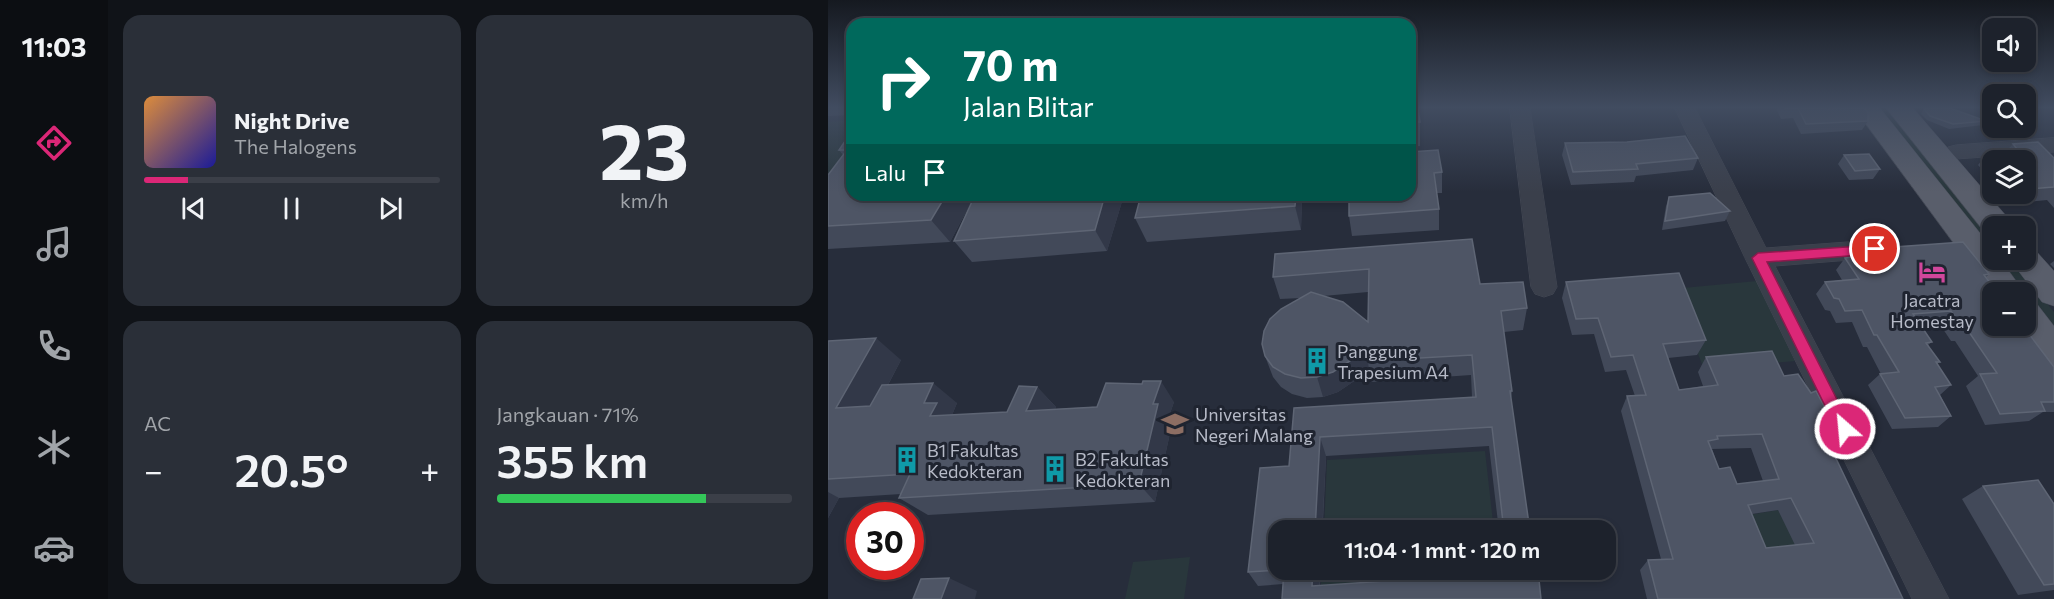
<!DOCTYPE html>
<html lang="id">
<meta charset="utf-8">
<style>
body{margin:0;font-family:Commissioner,sans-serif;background:#2a2f38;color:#f1f3f6;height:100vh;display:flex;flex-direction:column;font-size:22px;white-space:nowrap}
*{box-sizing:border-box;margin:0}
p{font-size:20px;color:#a0a4a9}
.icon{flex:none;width:33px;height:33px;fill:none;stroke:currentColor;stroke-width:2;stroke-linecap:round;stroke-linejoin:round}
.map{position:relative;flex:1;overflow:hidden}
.details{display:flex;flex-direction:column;gap:15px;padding:15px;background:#101318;width:720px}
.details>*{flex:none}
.banner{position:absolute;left:18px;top:18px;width:570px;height:183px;border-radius:18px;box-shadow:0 3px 9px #0003,0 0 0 2px #3b3f48;background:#00695c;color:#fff;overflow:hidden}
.fabs{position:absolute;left:1154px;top:18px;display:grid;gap:12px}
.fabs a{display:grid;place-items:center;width:54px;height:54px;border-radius:12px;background:#1d222c;box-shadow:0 3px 9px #0003,0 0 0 2px #3b3f48;font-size:30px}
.speed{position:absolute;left:18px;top:502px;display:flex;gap:12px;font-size:30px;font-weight:700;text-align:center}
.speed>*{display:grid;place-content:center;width:78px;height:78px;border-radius:50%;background:#1d222c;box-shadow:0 3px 9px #0003,0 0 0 2px #3b3f48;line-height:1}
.speed .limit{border:9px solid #d22;background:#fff;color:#111}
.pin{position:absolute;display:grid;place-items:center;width:51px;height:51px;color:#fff;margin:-26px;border:3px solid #fff;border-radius:50%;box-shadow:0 2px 6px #0007}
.me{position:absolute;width:66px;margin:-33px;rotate:333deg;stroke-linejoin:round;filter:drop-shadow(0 0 4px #0008)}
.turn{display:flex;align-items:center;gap:21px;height:126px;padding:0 18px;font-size:27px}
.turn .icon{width:78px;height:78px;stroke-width:2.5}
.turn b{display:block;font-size:42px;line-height:51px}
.then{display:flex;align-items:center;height:57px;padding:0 18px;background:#0003;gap:12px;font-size:22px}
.big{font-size:45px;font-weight:600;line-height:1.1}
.details .tile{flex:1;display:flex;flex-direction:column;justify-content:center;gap:9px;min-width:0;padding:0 21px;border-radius:18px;background:#2a2f38}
.details .dial{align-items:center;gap:0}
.dial b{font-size:78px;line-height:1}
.song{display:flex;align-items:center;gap:18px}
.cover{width:72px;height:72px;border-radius:9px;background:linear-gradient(135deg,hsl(30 70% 55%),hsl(240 70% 35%))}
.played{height:6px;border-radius:3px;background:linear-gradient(90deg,#db2777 15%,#3b3f48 15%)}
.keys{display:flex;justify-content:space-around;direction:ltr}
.heat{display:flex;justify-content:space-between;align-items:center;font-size:33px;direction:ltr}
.charge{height:9px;border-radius:4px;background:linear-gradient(90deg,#34c759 71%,#3b3f48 0)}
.details .tiles{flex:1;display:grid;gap:15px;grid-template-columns:repeat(2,1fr)}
.trip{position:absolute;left:440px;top:520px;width:348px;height:60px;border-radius:18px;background:#1d222c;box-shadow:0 3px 9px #0003,0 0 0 2px #3b3f48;font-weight:600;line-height:60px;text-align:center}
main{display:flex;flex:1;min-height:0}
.tab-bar{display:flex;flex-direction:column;width:108px;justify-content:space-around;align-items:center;background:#0c0e12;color:#a0a4a9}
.tab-bar .icon{width:42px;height:42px}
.tab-bar .on{color:#db2777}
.tab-bar b{font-size:27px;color:#f1f3f6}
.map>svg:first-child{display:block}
.green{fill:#29373c}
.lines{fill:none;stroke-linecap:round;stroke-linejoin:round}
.minor-casing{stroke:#434854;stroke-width:1}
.major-casing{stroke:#434854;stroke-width:1}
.minor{fill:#3a3f4b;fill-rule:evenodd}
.major{fill:#595e6b;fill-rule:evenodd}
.wall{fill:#424959;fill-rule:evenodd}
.shaded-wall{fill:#323848}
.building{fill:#4e5565;stroke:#5e6574;stroke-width:1.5;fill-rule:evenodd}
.route{fill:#db2777;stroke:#8e194d;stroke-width:1.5}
.labels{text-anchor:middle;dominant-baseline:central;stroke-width:6;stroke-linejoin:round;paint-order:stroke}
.poi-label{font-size:18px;fill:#b6bac7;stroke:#1f2430;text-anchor:start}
</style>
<main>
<nav class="tab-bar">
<b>11:03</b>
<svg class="icon on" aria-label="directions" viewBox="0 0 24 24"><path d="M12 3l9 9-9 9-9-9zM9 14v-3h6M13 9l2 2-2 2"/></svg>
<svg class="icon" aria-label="music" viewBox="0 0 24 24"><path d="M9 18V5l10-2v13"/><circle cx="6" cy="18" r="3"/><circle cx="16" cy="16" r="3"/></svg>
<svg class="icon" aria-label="phone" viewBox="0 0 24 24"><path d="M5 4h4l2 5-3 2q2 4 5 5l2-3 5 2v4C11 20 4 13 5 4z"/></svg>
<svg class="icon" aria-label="climate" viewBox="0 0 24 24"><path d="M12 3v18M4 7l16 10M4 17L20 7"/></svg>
<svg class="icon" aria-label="car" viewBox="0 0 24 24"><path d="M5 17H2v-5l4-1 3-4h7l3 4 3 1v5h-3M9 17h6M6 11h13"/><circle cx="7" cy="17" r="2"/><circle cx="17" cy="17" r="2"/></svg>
</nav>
<section class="details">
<div class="tiles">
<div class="tile">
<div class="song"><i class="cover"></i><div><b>Night Drive</b><p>The Halogens</p></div></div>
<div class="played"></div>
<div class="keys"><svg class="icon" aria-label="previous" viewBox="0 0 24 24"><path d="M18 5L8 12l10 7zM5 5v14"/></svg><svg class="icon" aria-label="pause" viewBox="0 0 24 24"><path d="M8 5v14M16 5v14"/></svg><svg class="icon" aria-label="next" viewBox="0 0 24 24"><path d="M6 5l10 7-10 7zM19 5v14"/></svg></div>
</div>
<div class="tile dial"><b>23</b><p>km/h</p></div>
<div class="tile"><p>AC</p>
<div class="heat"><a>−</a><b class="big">20.5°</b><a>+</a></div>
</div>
<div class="tile"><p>Jangkauan · 71%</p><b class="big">355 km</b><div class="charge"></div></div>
</div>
</section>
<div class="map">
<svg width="1226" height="599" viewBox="0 0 1226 599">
<rect width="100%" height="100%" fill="#272d3b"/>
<g class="green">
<path d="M1047,108H1060L1164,236V258Z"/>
<path d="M24,120V166L0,202V122Z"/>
<path d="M1165,260H1183L1226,312V336L1197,299V292H1191Z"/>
<path d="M929,281L967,361L876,369L844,289Z"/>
<path d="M657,451L666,531H496L499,460Z"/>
<path d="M950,510L963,535L989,551L912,560L909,517Z"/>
<path d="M362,557L356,599H297L305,562Z"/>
<path d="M494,570H670L671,584L492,595Z"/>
</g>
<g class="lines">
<defs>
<g id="minor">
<path d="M682,108H702L729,287L725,294L716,297L707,294L703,287Z"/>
<path d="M847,108H867L938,248L1060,239L1069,241L1073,248L1069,255L1060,257L947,266L1121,599H1084L917,258Z"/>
<path d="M1226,138V152L1128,159L1120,157L1117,152L1120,147L1128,145Z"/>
</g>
<g id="major">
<path d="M1026,108H1052L1164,248V260H1173L1196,292H1164V295Z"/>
<path d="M1058,108H1085L1180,218L1184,226H1164V235L1158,234Z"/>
<path d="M1197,247L1208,251L1226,271V306L1214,302L1182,260H1197Z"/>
<path d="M1197,301L1209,304L1226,326V367L1214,362L1187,326H1197Z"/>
</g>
</defs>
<use href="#minor" class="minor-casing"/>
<use href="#major" class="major-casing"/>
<use href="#minor" class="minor"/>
<use href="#major" class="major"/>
</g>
<g class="wall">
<path d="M0,108H24V115L0,116Z"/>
<path d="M582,108L592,122V146L582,147Z"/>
<path d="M948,108H998L999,109L1040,121L1034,130L973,134L965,118L953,119Z"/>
<path d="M1096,109L1158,121L1155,125L1121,129L1099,120L1093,114Z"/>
<path d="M24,131L147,195L122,242L0,249V175L15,155L11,150Z"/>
<path d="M737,143L870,158L865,170L808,176L806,182L743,185L734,155Z"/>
<path d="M1185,144L1226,158V208L1219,200L1187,203L1183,198H1179L1175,194H1197V160L1180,149Z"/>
<path d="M1161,151L1170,160H1164V181L1150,165Z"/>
<path d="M582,152L614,172V193H608L611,209V230L524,236L521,216V200H519L518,195H582Z"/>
<path d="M1016,155L1052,169L1045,179L1021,180L1010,164Z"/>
<path d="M296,195L279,251L144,262L126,241Z"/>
<path d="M313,195H474L473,230L319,242L307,218Z"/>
<path d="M841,197L902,211L897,221L834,230L838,206Z"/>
<path d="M1025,250L1161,274L1158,277L1226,367V412H1215L1201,421L1157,425L1138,386L1150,376L1127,341H1123L1111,323L1093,325L1104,342L1100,345L1112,362L1109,364L1123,385L1112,395L1123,416L1110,427L1064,429L1040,385L1052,374H1053L1039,347H1035L1024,322L1008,323L1002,311L997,310L988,294L997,282L1014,280L1008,270L1017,258L1020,257Z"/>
<path d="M447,254L652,284L699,308L695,330L676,332L684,391L683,399L702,531H671L661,446L498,456L492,586L671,573L672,570H710L713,599L455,584L430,586L420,572L461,466L466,408L644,397L643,375L543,382L541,371L510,392L495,397L479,398L464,394L453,387L445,377L437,356L473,298L452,299L445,277ZM540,292V322L495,296Z"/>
<path d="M1226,261V268L1222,264Z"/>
<path d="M738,282L878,340L869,355L840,358L851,390L875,386L870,372L878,357L956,376L983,393L999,412L993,418L999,429L995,433L1075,599H819L812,570L820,560L833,559L793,411L799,396H807L798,370L777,372L766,334L744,335L734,298ZM923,448L935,481L909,484L891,469L884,449ZM950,510L967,545L938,548L924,514Z"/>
<path d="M0,341L73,360L60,385L129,403L124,415L179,412L209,387L228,407L227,409L346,402L340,419L344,424L327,502L100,515L71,498L73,494L11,498L0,518Z"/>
<path d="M1155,486L1226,504V590L1190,595L1134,499Z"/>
</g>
<g class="shaded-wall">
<path d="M118,195H147L122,242L103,220Z"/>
<path d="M277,195H296L279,251L267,230Z"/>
<path d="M468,195H474L473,230L467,206Z"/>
<path d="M48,338L73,360L37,428L8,408Z"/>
<path d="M540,349V361L541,371L510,392L495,397L489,377Z"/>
<path d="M333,381L346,402L340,419L344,424L327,502L311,484L325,404Z"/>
<path d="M105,383L129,403L124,415L102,416L96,403Z"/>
<path d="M209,387L228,407L219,431L198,411Z"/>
<path d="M492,437L498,456L494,531H487Z"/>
<path d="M0,492L11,498L0,518Z"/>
<path d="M485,570H492L491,599L484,586Z"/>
<path d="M121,578L149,591L147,599H113Z"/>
</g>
<g class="building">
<path d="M582,108H590L592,122H582Z"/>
<path d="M957,108H998L999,109L1036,108L1040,113V121L978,124L970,108L957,109Z"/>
<path d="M1110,108H1122L1158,121L1125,124L1102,116L1096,109Z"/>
<path d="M24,131V195H118L103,220L0,226V175L19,150H11Z"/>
<path d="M857,136L870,158L808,164L810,169L745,172L737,143L799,142Z"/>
<path d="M1210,142L1226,158V187L1200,189L1197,185V160H1170L1161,151L1189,149L1185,144Z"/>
<path d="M610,150L614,172L606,173L611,209L521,216V195H582V152Z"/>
<path d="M1041,154L1052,169L1027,171L1016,155Z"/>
<path d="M882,193L902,211L837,221L841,197Z"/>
<path d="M147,195H277L267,230L126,241Z"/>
<path d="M313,195H468L467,206L307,218Z"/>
<path d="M644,239L652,284L695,282L699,308L673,311L684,391H682L702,531H676L664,427L492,437L487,531H450V570H452L420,572L432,468L461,466L466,408L648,397L644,355L540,361V349L505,372L489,377L473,378L457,374L445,367L437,356L434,344L436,331L442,319L453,309L483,292L515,302L540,322L541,269L445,277L447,254Z"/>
<path d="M1135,242L1161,274L1156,275L1169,292H1164V326H1195L1226,367V402H1213L1217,411L1172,414L1152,374L1169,373L1139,329H1136L1123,311L1085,314L1104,342L1098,343L1112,362H1108L1123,385L1107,387L1123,416L1077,418L1052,374L1071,372L1049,335H1046L1034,310L1017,311L1011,299L1006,298L997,282L1031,279L1017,258L1029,256L1025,250Z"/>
<path d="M851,273L878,340L835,344L851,390L890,385L878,357L944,351L956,376L970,374L983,393L988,391L999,412L990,413L999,429H994L1075,599H830L820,560L845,559L799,396L818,395L805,355L783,357L770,318L748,319L738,282ZM934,434L951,479L909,484L902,467L891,469L880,441L890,439L889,436ZM963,498L986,543L938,548L920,505Z"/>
<path d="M48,338L8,408L42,406L54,385L105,383L96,403H109L102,416L179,412L191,386L209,387L198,411L269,407L278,383L314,384L315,381H333L325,404H330L311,484L71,498L82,474L0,479V341Z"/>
<path d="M1210,480L1226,504V584L1216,585L1155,486Z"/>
<path d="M456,570H485L484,586L676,573V570H710L713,599H454Z"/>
<path d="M121,578L113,599H85L93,579Z"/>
</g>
<linearGradient id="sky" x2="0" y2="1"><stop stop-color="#151920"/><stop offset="0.56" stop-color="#414c60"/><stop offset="1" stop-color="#414c60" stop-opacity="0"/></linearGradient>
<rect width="1226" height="192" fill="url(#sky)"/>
<path class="route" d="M1047,245L1054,249L1047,254L939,262L1024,429L1022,434L1017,436L1011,434L924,258L930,253Z"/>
<defs>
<symbol id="hotel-bare" viewBox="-9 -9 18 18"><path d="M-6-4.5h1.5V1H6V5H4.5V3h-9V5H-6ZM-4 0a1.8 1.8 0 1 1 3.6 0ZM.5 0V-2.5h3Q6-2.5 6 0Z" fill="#d1479c" stroke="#1f2430" stroke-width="2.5" paint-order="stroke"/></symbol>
<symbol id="building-bare" viewBox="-9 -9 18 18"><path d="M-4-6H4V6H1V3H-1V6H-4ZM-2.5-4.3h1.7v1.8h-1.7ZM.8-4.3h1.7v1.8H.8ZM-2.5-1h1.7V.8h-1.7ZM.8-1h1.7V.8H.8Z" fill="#0f9aa8" stroke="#1f2430" stroke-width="2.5" paint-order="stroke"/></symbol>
<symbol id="university-bare" viewBox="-9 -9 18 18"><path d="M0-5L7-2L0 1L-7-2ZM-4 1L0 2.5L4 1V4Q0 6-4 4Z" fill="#8d6e63" stroke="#1f2430" stroke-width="2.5" paint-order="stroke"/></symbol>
</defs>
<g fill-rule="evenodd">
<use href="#hotel-bare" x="1085" y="253" width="38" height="38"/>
<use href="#building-bare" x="470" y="342" width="38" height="38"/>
<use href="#university-bare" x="328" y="405" width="38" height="38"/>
<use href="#building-bare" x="60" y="441" width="38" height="38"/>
<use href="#building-bare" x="208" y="450" width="38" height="38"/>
</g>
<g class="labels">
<g class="poi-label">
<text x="1104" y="300" text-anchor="middle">Jacatra<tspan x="1104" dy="21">Homestay</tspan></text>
<text x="509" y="351">Panggung<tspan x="509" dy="21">Trapesium A4</tspan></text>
<text x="367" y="414">Universitas<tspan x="367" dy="21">Negeri Malang</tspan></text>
<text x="99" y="450">B1 Fakultas<tspan x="99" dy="21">Kedokteran</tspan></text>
<text x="247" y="459">B2 Fakultas<tspan x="247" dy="21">Kedokteran</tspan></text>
</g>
</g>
</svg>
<div class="fabs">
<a><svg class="icon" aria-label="sound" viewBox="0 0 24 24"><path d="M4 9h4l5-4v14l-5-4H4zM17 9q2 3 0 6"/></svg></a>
<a><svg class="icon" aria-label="search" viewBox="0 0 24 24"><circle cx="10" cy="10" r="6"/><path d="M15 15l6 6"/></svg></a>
<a><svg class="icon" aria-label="layers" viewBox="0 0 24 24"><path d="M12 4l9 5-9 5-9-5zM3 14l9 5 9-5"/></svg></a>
<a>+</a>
<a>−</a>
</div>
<div class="speed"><div class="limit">30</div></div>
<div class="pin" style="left:1047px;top:249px;background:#d93025"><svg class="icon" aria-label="arrive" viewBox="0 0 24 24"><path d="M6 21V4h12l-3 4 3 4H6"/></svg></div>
<svg class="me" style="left:1017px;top:429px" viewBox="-20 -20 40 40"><circle r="17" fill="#db2777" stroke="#fff" stroke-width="3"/><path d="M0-11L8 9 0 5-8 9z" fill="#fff"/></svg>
<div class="trip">11:04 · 1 mnt · 120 m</div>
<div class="banner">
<div class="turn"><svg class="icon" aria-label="right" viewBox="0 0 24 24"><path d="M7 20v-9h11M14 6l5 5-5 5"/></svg><div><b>70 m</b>Jalan Blitar</div></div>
<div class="then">Lalu<svg class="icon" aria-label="arrive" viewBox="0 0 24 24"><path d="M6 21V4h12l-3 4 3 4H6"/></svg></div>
</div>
</div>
</main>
